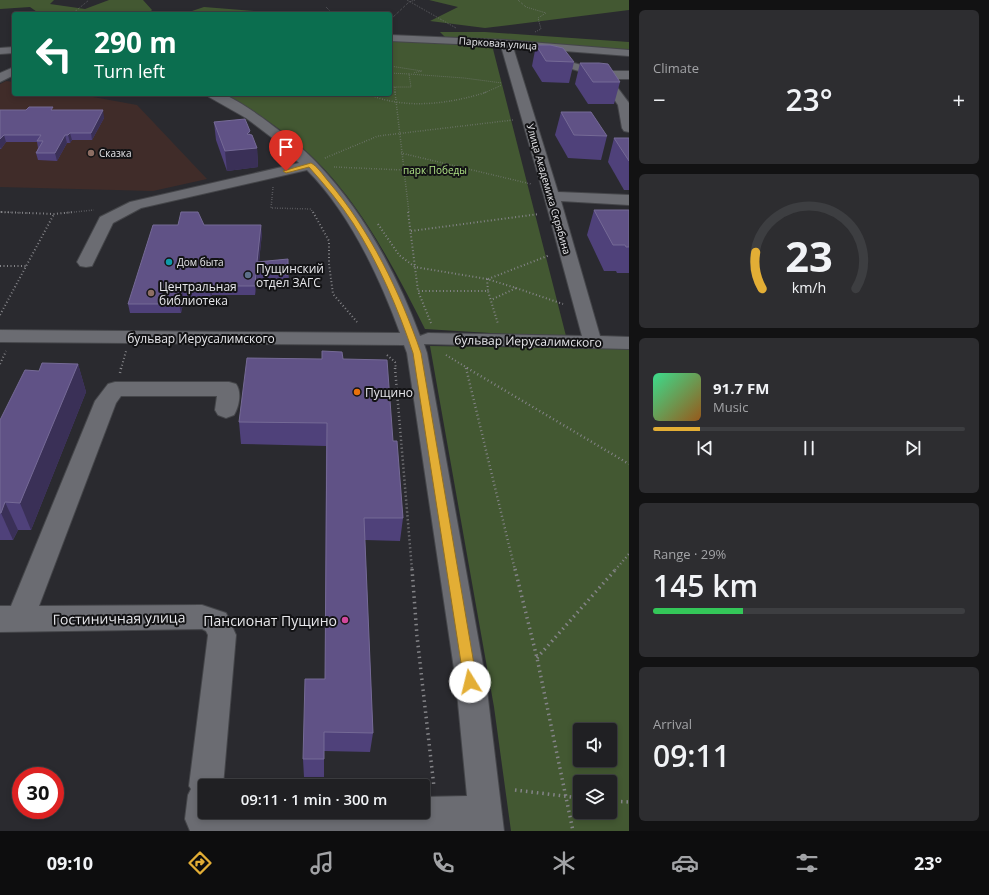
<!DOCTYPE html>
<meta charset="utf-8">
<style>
body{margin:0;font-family:"Open Sans",sans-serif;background:#2d2d30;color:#f1f3f6;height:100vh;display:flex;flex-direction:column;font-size:15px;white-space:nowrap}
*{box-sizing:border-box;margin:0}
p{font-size:13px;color:#a2a3a6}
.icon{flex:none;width:22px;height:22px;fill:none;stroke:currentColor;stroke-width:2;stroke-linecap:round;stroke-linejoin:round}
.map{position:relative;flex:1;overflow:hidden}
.sheet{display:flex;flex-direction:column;gap:10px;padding:10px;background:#121213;width:360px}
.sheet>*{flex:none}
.banner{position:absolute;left:12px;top:12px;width:380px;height:84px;border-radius:4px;box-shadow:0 2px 6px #0003,0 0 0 1px #3d3e41;background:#0b6e4f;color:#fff;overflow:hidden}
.fabs{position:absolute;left:573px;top:723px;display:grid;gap:8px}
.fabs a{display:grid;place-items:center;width:44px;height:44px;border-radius:4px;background:#202023;box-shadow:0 2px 6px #0003,0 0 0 1px #3d3e41;font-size:20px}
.speed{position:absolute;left:12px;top:767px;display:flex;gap:8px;font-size:20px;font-weight:700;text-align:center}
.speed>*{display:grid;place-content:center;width:52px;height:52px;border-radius:50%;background:#202023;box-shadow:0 2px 6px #0003,0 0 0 1px #3d3e41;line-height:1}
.speed .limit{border:6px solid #d22;background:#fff;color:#111}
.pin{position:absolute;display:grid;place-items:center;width:34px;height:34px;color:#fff;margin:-41px -17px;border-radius:50% 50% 50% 0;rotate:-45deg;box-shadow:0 0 4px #0007}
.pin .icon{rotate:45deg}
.me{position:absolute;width:44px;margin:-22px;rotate:351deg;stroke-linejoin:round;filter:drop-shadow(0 0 3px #0008)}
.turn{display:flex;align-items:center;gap:14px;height:84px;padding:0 16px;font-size:18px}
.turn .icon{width:52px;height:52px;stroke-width:2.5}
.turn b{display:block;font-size:28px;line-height:34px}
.big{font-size:30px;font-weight:600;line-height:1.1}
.sheet .widget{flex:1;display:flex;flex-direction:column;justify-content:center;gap:6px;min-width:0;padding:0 14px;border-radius:6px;background:#2d2d30}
.sheet .dial{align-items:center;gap:0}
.dial svg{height:104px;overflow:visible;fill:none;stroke:#3d3e41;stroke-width:7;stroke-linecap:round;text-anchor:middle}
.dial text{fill:#f1f3f6;stroke:none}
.song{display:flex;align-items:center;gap:12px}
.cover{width:48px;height:48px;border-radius:6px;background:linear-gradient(135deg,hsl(150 70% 55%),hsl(30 70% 35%))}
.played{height:4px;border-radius:2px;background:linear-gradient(90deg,#e3ae35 15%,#3d3e41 15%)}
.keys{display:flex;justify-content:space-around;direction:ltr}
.heat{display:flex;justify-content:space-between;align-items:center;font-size:22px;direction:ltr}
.charge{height:6px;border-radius:3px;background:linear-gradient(90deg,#34c759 29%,#3d3e41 0)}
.trip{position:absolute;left:198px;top:779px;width:232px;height:40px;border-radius:4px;background:#202023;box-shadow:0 2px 6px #0003,0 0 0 1px #3d3e41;font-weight:600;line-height:40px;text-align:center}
.dock{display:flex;height:64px;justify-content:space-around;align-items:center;background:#0d0d0e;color:#a2a3a6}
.dock .icon{width:28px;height:28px}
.dock .on{color:#e3ae35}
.dock b{font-size:18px;color:#f1f3f6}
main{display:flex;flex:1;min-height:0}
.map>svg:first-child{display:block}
.education{fill:#402c29}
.green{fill:#435832;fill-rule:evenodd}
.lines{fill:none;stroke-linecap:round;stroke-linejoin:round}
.minor-casing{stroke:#45464a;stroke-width:2}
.path-far4{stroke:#848488;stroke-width:1;stroke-dasharray:0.5 1.5;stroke-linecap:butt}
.path-far3{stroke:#848488;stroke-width:1.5;stroke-dasharray:0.5 2;stroke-linecap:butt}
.path-far2{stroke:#848488;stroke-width:2;stroke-dasharray:1 2.5;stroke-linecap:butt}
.path-far1{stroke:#848488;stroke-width:2.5;stroke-dasharray:1 3;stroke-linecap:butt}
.path{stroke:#848488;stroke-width:3.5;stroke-dasharray:1.5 4;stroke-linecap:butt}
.minor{fill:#6b6c72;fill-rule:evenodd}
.wall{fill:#4f417a}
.shaded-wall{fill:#3a3057}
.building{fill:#605286;stroke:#756a96}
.route{fill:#e3ae35;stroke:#947122}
.education-dot{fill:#8d6e63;stroke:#131315;stroke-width:1.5}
.culture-dot{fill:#0f9aa8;stroke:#131315;stroke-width:1.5}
.service-dot{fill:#5c6f8a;stroke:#131315;stroke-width:1.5}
.food-dot{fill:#e8710a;stroke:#131315;stroke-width:1.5}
.hotel-dot{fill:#d1479c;stroke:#131315;stroke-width:1.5}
.labels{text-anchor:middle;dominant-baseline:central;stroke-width:4;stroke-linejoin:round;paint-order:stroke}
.far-street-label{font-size:10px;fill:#e7e7eb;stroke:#131315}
.far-poi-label{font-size:10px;fill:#e7e7eb;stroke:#131315;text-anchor:start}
.far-park-label{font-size:10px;fill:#aee185;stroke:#131315}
.poi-label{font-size:12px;fill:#e7e7eb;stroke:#131315;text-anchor:start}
.street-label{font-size:12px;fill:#e7e7eb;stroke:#131315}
.near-street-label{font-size:14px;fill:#e7e7eb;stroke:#131315}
.near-poi-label{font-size:14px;fill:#e7e7eb;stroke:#131315;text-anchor:end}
</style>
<main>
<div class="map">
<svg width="629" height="831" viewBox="0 0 629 831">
<rect width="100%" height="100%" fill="#2a2a2f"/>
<path class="education" d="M6,81L14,82V94H77L137,105L207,179L153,191L0,187V84Z"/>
<g class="green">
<path d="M0,0H54L50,4L85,9L109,0H143L152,10L148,14H40L30,7L0,9Z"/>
<path d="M429,0H629V10L485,28L430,21L458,7Z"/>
<path d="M204,7L254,11L238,14H183Z"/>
<path d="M440,32H485L629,42V50L447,39Z"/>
<path d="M390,41L492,45L566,336L523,335L425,329C392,264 356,193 299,145C276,125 250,109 224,94H390Z"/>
<path d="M430,346L629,349V831H511L494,707ZM580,730H610V760H580ZM580,782H610V812H580Z"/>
</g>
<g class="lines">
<defs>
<g id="minor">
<path d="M390,35L506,40L629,50V56L513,47L558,192L629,195V205L561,201L600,336L629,337V349L424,344L427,353L486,682L504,831H190L185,819L188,795L191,789L189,786L208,635L206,631L202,629L0,632V606H11L95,401L108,384L115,382H229L236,384C242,392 239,407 234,415L226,418L218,415L215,410L217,396H121L116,403L39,606L202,605L226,613L236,635L223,786H205V812H423V797L467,796L456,682L407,353L404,345L0,342V330L400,333C380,278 349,212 307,170L141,208L113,223L92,266L86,267L80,266L77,262L100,217L130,202L299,163L279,143L246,118L209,97L207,94C211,94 218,93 222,94C233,97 259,115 268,122C285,135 303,148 317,163C363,211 397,274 420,336L428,333L582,336L544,196L501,46L390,41Z"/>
<path d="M14,47V53L0,54V48Z"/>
<path d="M543,57L574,63L604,71H629V79H611L629,103V132L624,131L622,128L618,105L599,77L572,69L539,62L537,60Z"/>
<path d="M14,67V75L0,82V73Z"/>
</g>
</defs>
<use href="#minor" class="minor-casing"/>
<g class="path-far4">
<path d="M407,0L456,28"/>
<path d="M518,0L526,7L546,13L538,18L541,29L535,32"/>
<path d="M326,7L331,12L342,14"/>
<path d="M72,14L89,0"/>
<path d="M390,20L409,2L415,0"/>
<path d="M390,66L422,71L413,73"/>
<path d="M390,73L409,74L411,87H390"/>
<path d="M409,74L464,78L502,83"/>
<path d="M395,87V93"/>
<path d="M484,93L502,85"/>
</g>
<g class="path-far3">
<path d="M395,92L409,213"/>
<path d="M368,94C404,110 450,104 487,92"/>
<path d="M401,153L531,184"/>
<path d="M325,158L378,136L513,120"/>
<path d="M334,167L403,170"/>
<path d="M273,187L271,208L311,209L313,213"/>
<path d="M0,212L28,213"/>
<path d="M64,213L94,210"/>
</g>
<g class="path-far2">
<path d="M1,212L54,214L74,212"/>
<path d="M313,212L329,241V264L333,294L357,322"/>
<path d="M408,212L418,291"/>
<path d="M378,224L399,255L415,267L487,279L516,288L491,300"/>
<path d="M411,231L539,214"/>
<path d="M0,266H27"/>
<path d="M487,279L488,291"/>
<path d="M488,279L550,255"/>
<path d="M516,288L563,304"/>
<path d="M0,315L54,214"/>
<path d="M431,323L418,291H488L498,324"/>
<path d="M387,355L395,362L396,369"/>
<path d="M446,355L469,369"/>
<path d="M0,364L6,351"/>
<path d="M121,369L126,351"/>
</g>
<g class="path-far1">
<path d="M395,368L412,570"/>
<path d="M466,368L515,570"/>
<path d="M467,368L629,464"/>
<path d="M120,373L121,368"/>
<path d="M615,570L629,554"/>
</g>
<g class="path">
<path d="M412,569L417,636L434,787"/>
<path d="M515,569L537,658L573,831"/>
<path d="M537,658L616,569"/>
<path d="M515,790L580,798"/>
<path d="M610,801L629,802"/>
</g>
<use href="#minor" class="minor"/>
</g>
<g class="wall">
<path d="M536,45L574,62L569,83L542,82L532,66Z"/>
<path d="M580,63L620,82L614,104H588L575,84Z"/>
<path d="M0,110H54L104,118L92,140H72L70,143H67L57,161L38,160L36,153L38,148L37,142H6L1,149H0Z"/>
<path d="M561,112L607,136L601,160L568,158L555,135Z"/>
<path d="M214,122L250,134L257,148L258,167L227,171L216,140Z"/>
<path d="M614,138H629V190H624L608,162Z"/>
<path d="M594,210H629V273H617L616,271H604L587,235Z"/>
<path d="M204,225L262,233L259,262L288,259L289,284L257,281L255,295H212L211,300H184L181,313H130L128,304Z"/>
<path d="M343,359L393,441L403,518L400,541L365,540L373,733L370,752L324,751V777H304L303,759L325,679L326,446L241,444L239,422Z"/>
<path d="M78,364L86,392L31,530H18L13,540H0V420L39,371Z"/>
</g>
<g class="shaded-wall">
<path d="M103,110L104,118L92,140L91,133Z"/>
<path d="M250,131L251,148H257L258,167L227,171L225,151Z"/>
<path d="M70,133L72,140L70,143L68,135Z"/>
<path d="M4,135L6,142L1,149L0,147V139Z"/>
<path d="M65,135L67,143L57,161L55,153Z"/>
<path d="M261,225L262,233L258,270L257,262Z"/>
<path d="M256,272L257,281L255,295V286Z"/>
<path d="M211,286L212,295L211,300L210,291Z"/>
<path d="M182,291L184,300L181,313L179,304Z"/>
<path d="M78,364L86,392L31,530L20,503Z"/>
<path d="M5,502L18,530L13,540L1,513Z"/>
</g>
<g class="building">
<path d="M536,45H550L563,48L574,62L546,61Z"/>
<path d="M580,63H599L608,64L620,82H593Z"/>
<path d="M29,107H53L51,110H103L91,133H70L68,135H65L55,153H36L43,141H37L41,135H4L0,139V110H26Z"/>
<path d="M561,112H591L607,136L574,135Z"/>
<path d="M245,119L250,131L247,134L252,135L257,148L225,151L214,122Z"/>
<path d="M614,138H629V161Z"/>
<path d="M594,210H629V247H626L625,245H613Z"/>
<path d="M181,212H198L204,225H261L257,262L288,259V275L256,272L255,286H211L210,291H182L179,304H128L153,225H178Z"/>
<path d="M322,351L342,352L343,359L387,360L393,441H397L403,518H364L373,733L324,732V759H303L305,679H325L327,423L239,422L247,358L322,359Z"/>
<path d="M42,363L78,364L20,503L5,502L1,513H0V420L25,370L39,371Z"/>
</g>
<path class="route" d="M311,163C317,166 323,175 328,181C370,230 400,292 421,353L477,682L475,687L470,688L466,687L464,682L413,353C398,308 378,262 353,223C340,203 325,185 309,167L286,173L283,171Z"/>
<g class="education-dot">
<circle cx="91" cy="153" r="4"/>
<circle cx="151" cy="293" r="4"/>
</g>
<circle class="culture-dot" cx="169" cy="262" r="4"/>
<circle class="service-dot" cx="248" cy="275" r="4"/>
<circle class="food-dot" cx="357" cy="392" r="4"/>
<circle class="hotel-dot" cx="345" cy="620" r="4"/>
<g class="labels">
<g class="far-street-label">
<text transform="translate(498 43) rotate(4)">Парковая улица</text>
<text transform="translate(549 189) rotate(74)">Улица Академика Скрябина</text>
</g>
<g class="far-poi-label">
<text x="99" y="153">Сказка</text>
<text x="177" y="262">Дом быта</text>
</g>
<g class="far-park-label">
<text x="435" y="170">парк Победы</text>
</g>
<g class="poi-label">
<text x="256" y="268">Пущинский<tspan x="256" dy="14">отдел ЗАГС</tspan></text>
<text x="159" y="286">Центральная<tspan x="159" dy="14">библиотека</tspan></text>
<text x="365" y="392">Пущино</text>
</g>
<g class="street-label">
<text x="201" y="338">бульвар Иерусалимского</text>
<text transform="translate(528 341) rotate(1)">бульвар Иерусалимского</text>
</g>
<g class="near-street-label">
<text transform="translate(119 618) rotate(-1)">Гостиничная улица</text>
</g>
<g class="near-poi-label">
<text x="337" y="620">Пансионат Пущино</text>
</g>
</g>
</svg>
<div class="fabs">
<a><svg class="icon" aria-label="sound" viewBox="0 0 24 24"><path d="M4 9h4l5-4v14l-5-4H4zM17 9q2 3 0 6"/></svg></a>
<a><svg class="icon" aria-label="layers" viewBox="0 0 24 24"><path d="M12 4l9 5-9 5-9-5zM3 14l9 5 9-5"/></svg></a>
</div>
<div class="speed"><div class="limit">30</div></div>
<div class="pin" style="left:286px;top:171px;background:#d93025"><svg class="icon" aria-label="arrive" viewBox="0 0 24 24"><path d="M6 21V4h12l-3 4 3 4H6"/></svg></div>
<svg class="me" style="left:470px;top:682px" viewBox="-20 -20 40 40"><circle r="19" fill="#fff"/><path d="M0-13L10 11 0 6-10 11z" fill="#e3ae35"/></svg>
<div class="trip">09:11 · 1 min · 300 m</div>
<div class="banner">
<div class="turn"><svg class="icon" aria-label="left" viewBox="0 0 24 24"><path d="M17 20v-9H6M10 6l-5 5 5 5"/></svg><div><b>290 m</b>Turn left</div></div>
</div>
</div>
<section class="sheet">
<div class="widget"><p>Climate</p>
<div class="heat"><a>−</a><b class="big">23°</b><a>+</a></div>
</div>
<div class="widget dial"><svg viewBox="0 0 100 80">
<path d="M14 69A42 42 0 1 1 86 69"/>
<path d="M14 69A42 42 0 0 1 9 41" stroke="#e3ae35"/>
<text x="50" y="56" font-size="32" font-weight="700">23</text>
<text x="50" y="72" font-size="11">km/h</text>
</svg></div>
<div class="widget">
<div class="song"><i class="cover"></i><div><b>91.7 FM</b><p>Music</p></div></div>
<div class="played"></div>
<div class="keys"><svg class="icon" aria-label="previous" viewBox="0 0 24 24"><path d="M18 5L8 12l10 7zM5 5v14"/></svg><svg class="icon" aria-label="pause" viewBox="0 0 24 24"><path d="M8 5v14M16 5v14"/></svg><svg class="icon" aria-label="next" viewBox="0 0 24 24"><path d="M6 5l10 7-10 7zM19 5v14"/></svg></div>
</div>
<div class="widget"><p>Range · 29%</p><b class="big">145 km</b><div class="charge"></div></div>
<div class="widget"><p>Arrival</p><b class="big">09:11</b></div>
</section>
</main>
<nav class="dock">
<b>09:10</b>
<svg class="icon on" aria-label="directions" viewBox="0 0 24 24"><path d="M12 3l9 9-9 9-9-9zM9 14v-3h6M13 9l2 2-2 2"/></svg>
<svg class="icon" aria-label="music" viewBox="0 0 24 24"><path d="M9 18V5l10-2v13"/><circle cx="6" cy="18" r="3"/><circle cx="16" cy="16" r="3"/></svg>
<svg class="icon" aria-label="phone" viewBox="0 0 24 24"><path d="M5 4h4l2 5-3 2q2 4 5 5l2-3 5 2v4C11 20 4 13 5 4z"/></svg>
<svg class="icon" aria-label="climate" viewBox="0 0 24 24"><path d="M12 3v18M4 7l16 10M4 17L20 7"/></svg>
<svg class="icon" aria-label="car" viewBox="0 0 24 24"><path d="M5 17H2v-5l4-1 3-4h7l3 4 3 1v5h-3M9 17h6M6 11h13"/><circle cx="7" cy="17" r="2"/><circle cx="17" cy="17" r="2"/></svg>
<svg class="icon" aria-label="filters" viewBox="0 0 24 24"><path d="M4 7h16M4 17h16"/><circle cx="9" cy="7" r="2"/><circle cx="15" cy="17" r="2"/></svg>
<b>23°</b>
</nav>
